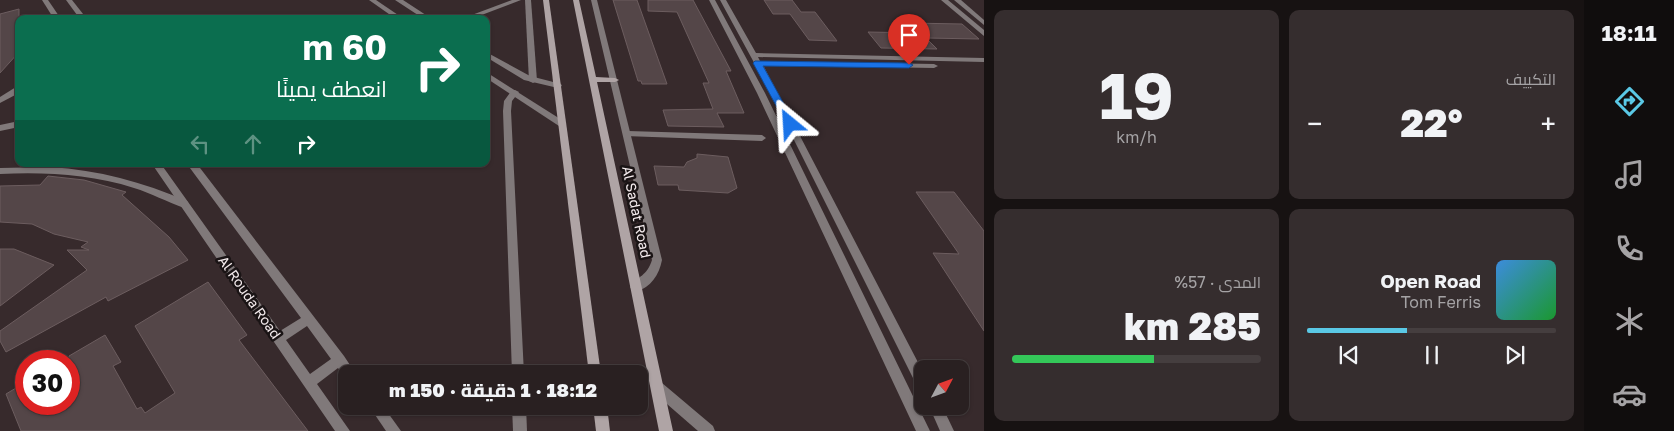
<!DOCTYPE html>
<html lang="ar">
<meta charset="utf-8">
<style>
body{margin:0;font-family:"Golos Text",Cairo,sans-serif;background:#352d2e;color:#f1f3f6;direction:rtl;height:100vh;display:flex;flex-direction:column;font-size:19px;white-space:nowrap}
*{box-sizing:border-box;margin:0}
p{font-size:16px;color:#a5a3a5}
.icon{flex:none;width:28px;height:28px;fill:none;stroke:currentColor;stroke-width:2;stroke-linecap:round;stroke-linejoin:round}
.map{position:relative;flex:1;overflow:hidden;direction:ltr}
.panel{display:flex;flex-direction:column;gap:10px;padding:10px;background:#171212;width:600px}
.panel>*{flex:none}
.hud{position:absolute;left:15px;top:15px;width:475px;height:152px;border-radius:10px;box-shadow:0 1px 4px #0004,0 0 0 1px #453e3f;direction:rtl;background:#0b6e4f;color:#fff;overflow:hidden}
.needle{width:32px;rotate:49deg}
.buttons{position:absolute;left:914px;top:360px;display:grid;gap:10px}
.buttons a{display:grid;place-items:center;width:55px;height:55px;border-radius:10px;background:#292021;box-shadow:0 1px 4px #0004,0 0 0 1px #453e3f;font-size:25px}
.speed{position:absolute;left:15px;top:350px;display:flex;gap:10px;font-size:25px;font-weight:700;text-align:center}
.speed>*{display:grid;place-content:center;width:65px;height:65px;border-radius:50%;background:#292021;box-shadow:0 1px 4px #0004,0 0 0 1px #453e3f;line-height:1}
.speed .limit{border:8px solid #d22;background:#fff;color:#111}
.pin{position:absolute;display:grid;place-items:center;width:42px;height:42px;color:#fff;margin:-51px -21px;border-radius:50% 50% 50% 0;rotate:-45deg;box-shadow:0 0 5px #0007}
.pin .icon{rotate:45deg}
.me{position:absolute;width:55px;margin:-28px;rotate:333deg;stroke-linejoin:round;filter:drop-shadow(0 0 4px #0008)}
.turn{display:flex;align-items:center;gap:18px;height:105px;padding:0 20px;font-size:22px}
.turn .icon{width:65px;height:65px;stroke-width:2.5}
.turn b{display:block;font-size:35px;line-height:42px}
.lanes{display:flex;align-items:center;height:48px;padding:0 20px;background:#0003;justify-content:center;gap:25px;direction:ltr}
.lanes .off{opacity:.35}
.big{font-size:38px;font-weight:800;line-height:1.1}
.panel .tile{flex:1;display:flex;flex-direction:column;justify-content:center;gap:8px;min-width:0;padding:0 18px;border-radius:10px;background:#352d2e}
.panel .dial{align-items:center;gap:0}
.dial b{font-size:65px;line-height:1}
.song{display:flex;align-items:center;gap:15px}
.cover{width:60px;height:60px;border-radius:8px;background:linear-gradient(135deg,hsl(210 70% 55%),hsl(130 70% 35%))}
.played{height:5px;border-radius:2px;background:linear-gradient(90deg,#5ac8e5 40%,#453e3f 40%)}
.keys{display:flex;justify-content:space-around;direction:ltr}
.heat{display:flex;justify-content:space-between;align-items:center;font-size:28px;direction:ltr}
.charge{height:8px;border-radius:4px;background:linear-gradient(90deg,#34c759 57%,#453e3f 0)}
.panel .tiles{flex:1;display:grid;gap:10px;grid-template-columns:repeat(2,1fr)}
.trip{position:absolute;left:338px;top:365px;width:310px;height:50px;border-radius:10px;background:#292021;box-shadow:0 1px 4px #0004,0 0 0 1px #453e3f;font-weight:800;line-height:50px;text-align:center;direction:rtl}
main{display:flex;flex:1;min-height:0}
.tabs{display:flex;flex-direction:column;width:90px;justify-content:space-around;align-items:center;background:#100d0d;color:#a5a3a5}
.tabs .icon{width:35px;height:35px}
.tabs .selected{color:#5ac8e5}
.tabs b{font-size:22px;color:#f1f3f6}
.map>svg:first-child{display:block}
.building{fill:#544648;stroke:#6c5d5f}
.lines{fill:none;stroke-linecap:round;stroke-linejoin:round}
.minor{fill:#80797a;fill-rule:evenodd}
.tertiary{fill:#80797a;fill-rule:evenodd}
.secondary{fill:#afa4a5;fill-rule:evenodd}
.route{fill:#1a73e8;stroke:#114b97}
.labels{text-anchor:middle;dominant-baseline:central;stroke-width:5;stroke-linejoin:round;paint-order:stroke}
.street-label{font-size:14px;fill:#f3eaec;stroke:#1a1415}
</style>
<main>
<nav class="tabs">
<b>18:11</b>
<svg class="icon selected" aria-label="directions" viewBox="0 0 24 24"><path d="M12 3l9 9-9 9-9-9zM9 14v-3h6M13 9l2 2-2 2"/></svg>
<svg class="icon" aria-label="music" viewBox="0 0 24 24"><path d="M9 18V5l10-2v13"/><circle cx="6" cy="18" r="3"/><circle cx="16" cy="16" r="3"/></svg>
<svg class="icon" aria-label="phone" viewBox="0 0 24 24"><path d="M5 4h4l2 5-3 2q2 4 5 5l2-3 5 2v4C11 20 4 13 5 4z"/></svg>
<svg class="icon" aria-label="climate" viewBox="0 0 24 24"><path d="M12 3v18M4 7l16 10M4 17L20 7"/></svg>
<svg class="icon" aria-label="car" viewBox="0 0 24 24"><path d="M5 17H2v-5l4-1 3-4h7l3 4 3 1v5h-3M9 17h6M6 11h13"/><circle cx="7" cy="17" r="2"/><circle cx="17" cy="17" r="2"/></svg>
</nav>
<section class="panel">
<div class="tiles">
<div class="tile"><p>التكييف</p>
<div class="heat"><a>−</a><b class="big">22°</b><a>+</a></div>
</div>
<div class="tile dial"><b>19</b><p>km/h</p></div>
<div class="tile">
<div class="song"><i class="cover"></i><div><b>Open Road</b><p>Tom Ferris</p></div></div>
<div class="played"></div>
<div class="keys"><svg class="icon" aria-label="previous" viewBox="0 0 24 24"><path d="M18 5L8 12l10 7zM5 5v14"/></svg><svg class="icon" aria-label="pause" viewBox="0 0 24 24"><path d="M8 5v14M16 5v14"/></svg><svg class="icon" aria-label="next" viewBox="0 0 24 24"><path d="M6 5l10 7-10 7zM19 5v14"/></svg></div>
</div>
<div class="tile"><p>المدى · 57%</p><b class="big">285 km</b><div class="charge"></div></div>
</div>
</section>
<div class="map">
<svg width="984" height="431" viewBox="0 0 984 431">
<rect width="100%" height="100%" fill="#372a2c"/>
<g class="building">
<path d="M613,0H637L667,84H642L641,81H638Z"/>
<path d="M648,0H693L731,71H726L744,113H717L724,127L668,126L663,110L713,109L703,83H709L677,12L648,11Z"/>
<path d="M764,0H792L801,12H815L837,41L809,40L790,14H773Z"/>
<path d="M19,9V52L0,73V14Z"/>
<path d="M910,23L962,24L979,39L926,38L937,49L881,48L868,32L919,33Z"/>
<path d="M697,154L728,157L737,188L728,193L679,190L678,185H658L654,166L684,167L687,162L697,158Z"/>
<path d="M48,176L84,180L126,192L122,195L169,237L188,260L108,301L106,297L6,352L0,341V331L87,270L67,250H89L81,247L88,242L54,234L32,224L0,222V186L40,185Z"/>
<path d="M916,192H954L984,231V331L933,253L959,254Z"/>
<path d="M0,249H14L54,265L0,306Z"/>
<path d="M208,282L247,335L239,340L308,431H21L6,394L26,382V404H69V356L105,335L121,362L113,366L137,409L141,407L145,413L175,393L135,326Z"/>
</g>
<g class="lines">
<g class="minor">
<path d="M512,0H521L471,19H461Z"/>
<path d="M525,0H531L537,81L533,83L529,81Z"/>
<path d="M709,0H715L765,93L930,431H916L757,93Z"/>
<path d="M720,0H726L756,53L984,58V62L758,57L760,61L934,64L938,66L934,68L763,65L922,370V388L917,386L770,92Z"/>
<path d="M941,0H948L984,30V36Z"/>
<path d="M954,0H961L984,20V25Z"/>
<path d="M16,87H19V93L0,103V97Z"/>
<path d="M512,90H515L519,92L512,101L511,111L524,374H512L503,111L504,101Z"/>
<path d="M19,121V127L0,131V125Z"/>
<path d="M628,131L762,135L766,138L762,141L625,136L624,134L625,132Z"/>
<path d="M50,167C99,170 142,182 187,201L189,204L184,208C167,202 151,193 134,188C90,174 45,172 0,174V168Z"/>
<path d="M657,381L662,383L713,426L715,431H698L652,391L651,387L652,383Z"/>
<path d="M512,406H526L527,431H513Z"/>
<path d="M929,406H942L954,431H940Z"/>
</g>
<g class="tertiary">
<path d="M42,0H48L61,19H54Z"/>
<path d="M66,0H72L87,19H80Z"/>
<path d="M369,0H376L404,19H396Z"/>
<path d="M395,0H403L432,19H424Z"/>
<path d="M591,0H597L662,260C659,275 651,287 636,292L632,290L630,287C638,276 647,276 652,260Z"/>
<path d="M486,52L530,76L561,84L562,86L558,88L524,80L486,57Z"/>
<path d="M486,72L565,122V126H559L486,78Z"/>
<path d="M152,164H161L280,331L301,318L187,164H197L344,356L356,374H346V378L338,368L317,384L350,431H335ZM307,326L331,359L310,374L286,340Z"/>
<path d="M369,406H383L401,431H386Z"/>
</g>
<g class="secondary">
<path d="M543,0H549L601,374H589Z"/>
<path d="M573,0H579L596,77L615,78L619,80L615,82H597L673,431H659Z"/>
<path d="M593,406H607L610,431H596Z"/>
</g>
</g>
<path class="route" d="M755,61L909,63L913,65L909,68L763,66L795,124L790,127L786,124L753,63Z"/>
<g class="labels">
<g class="street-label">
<text transform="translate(637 212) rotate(78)">Al Sadat Road</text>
<text transform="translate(250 297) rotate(55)">Al Rouda Road</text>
</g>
</g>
</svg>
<div class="buttons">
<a><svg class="needle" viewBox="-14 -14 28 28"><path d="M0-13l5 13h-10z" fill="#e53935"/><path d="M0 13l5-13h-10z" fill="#a5a3a5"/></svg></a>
</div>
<div class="speed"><div class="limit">30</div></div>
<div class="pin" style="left:909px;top:65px;background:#d93025"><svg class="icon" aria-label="arrive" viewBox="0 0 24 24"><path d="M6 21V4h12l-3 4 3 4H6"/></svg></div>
<svg class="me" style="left:790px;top:124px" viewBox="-20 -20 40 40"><path d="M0-17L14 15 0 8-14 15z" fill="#1a73e8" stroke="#fff" stroke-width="4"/></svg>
<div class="trip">18:12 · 1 دقيقة · 150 m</div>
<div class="hud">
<div class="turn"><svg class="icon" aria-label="right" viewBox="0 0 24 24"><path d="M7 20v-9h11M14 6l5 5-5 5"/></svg><div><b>60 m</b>انعطف يمينًا</div></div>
<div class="lanes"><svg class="icon off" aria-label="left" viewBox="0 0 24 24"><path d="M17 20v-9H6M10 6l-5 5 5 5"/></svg><svg class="icon off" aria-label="ahead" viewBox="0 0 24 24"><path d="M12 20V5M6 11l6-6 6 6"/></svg><svg class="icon" aria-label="right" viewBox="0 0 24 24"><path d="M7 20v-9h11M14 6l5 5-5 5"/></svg></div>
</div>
</div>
</main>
